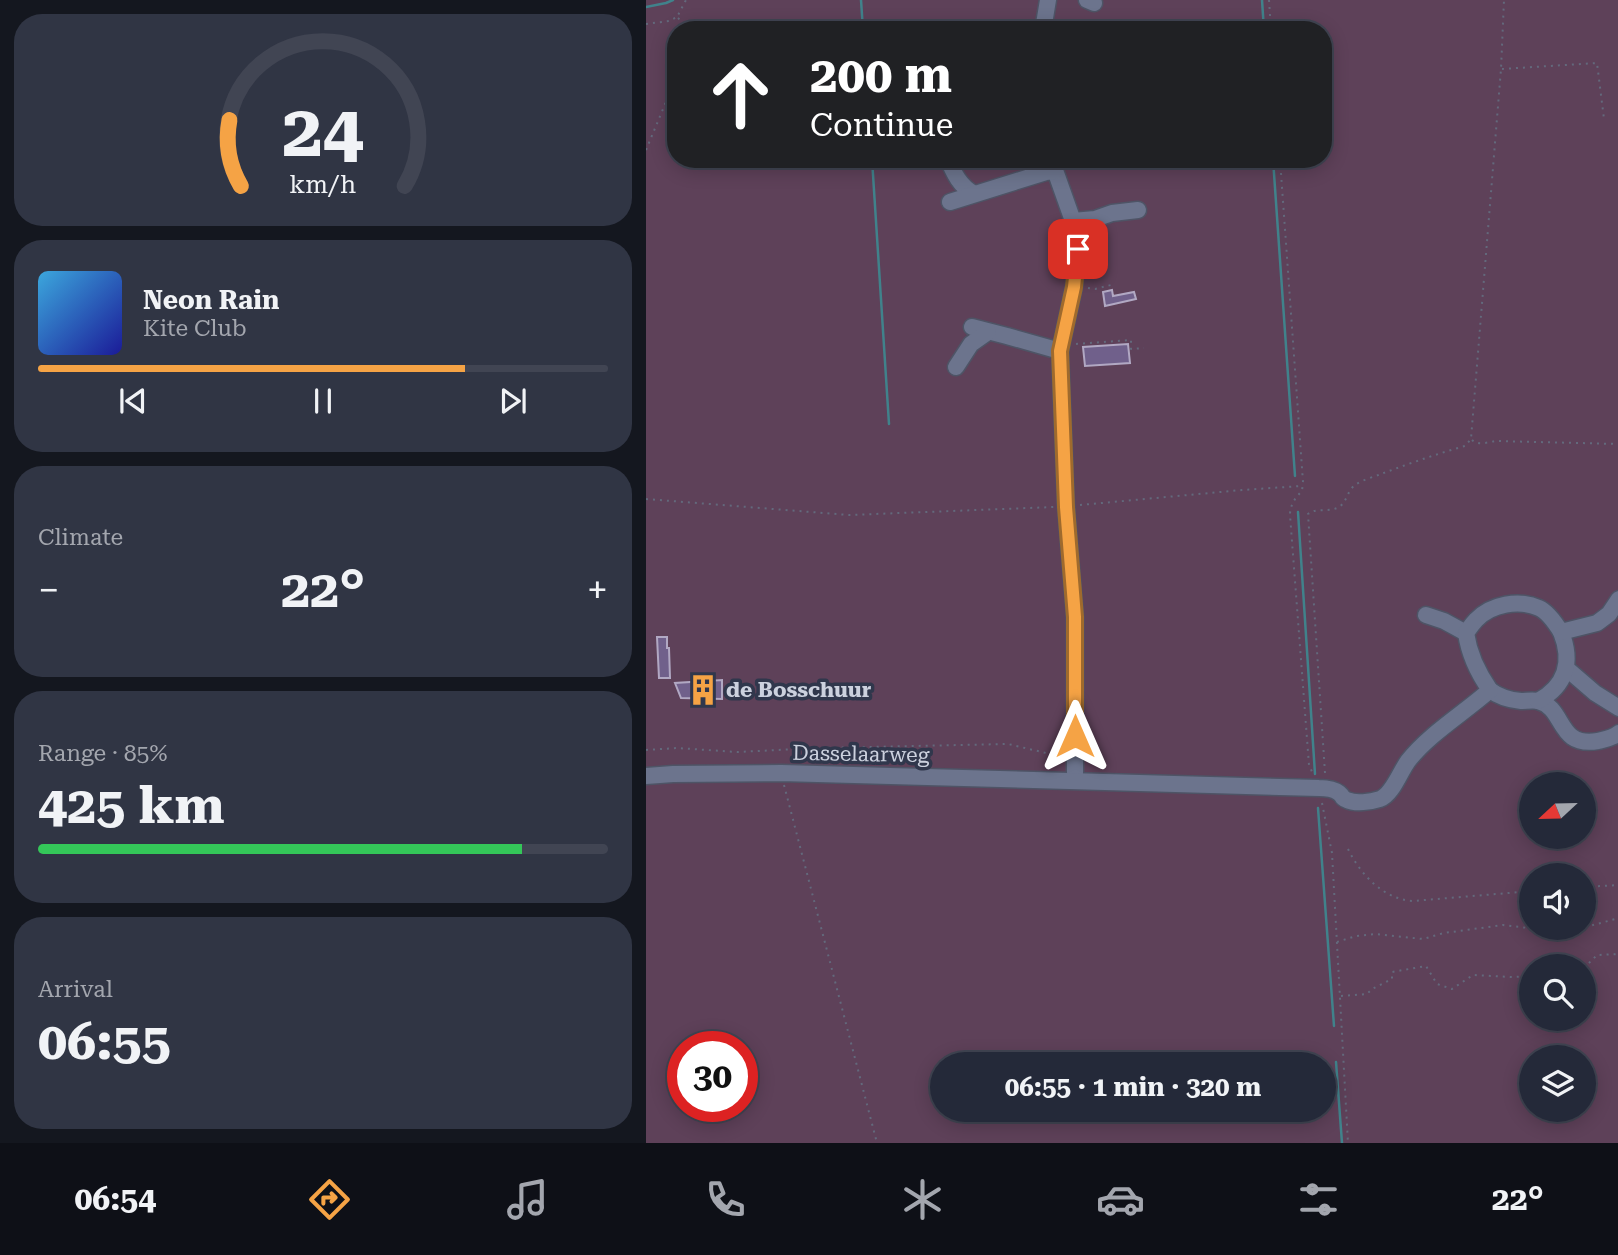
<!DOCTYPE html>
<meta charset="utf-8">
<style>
body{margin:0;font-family:"Roboto Serif",serif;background:#303544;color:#f1f3f6;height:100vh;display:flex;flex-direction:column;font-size:26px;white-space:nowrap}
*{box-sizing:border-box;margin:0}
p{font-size:23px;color:#a3a6ae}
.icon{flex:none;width:38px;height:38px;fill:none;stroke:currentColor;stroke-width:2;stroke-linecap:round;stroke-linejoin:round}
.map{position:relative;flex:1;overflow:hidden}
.panel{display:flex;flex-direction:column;gap:14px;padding:14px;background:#14171f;width:646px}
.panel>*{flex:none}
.guide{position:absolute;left:21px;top:21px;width:665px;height:147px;border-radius:28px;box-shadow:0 4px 18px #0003,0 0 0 2px #414553;background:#202124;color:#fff;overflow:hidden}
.needle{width:46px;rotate:248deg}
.tools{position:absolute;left:873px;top:772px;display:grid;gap:14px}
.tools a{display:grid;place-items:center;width:77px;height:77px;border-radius:50%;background:#242939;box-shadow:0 4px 18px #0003,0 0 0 2px #414553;font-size:35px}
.speed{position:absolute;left:21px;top:1031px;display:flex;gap:14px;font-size:35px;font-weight:700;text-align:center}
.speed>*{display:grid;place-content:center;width:91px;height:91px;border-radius:50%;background:#242939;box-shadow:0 4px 18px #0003,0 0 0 2px #414553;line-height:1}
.speed .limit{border:10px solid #d22;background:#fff;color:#111}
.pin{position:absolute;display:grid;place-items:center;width:60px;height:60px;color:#fff;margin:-30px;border-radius:14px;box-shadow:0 4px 10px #0006}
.me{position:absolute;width:77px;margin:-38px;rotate:0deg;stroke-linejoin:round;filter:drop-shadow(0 0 5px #0008)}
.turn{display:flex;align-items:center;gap:24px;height:147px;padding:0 28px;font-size:32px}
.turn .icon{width:91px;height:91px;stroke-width:2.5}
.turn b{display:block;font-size:49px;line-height:60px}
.big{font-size:52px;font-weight:700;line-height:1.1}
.panel .card{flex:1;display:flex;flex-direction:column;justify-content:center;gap:10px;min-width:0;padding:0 24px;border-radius:28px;background:#303544}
.panel .dial{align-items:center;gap:0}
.dial svg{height:182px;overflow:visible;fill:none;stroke:#414553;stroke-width:7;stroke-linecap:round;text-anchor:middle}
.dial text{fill:#f1f3f6;stroke:none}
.song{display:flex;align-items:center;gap:21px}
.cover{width:84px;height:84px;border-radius:10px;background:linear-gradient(135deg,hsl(200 70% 55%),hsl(240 70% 35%))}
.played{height:7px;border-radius:4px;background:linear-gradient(90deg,#f5a345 75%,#414553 75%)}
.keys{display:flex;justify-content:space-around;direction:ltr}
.heat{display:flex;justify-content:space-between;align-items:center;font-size:38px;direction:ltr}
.charge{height:10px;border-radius:5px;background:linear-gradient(90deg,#34c759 85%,#414553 0)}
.trip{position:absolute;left:284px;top:1052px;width:406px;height:70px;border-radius:35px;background:#242939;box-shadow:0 4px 18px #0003,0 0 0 2px #414553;font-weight:700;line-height:70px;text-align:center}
.tab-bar{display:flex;height:112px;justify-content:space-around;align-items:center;background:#0e1017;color:#a3a6ae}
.tab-bar .icon{width:49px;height:49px}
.tab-bar .selected{color:#f5a345}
.tab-bar b{font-size:32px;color:#f1f3f6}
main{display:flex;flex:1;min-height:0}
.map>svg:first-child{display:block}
.green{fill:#5e4159;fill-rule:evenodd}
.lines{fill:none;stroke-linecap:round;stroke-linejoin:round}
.stream{stroke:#40828b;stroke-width:2.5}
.building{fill:#70608b;stroke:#b1a8c3;stroke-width:2}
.minor-casing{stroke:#4e5466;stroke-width:19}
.path{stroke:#63697c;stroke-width:2;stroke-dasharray:2 5;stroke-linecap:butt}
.minor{stroke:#6c748d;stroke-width:16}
.route-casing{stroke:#9f6a2d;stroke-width:18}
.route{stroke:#f5a345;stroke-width:12}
.labels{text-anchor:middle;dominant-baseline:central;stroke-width:7;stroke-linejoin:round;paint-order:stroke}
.poi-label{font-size:21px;font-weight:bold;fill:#ccd1de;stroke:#30374c;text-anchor:start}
.street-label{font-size:21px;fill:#ccd1de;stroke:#30374c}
</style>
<main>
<section class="panel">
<div class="card dial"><svg viewBox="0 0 100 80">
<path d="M14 69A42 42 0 1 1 86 69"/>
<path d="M14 69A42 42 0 0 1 9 40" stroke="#f5a345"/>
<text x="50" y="56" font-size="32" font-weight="700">24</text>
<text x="50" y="72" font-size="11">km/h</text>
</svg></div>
<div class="card">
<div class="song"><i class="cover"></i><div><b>Neon Rain</b><p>Kite Club</p></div></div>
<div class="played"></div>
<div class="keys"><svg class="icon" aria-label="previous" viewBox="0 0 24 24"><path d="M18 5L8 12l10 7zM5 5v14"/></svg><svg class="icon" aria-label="pause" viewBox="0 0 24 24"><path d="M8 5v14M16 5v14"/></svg><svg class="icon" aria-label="next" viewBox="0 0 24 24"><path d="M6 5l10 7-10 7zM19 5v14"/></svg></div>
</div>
<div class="card"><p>Climate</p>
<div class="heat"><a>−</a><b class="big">22°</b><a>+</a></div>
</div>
<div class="card"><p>Range · 85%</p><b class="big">425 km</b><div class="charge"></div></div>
<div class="card"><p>Arrival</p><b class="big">06:55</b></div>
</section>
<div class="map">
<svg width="973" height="1143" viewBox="0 0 973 1143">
<rect width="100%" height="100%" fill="#30374c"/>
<path class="green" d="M0,0H972V1143H0ZM30,30H677V159H30ZM886,784H938V836H886ZM886,875H938V928H886ZM886,966H938V1018H886ZM37,1046H96V1106H37ZM886,1057H938V1110H886ZM296,1064H677V1110H296Z"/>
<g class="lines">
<g class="stream">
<path d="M215,0L217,30"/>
<path d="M616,0L618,30"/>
<path d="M0,7L20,3L27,0"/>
<path d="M226,159L243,424"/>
<path d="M627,159L649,476"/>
<path d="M652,512L669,774"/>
<path d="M672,808L688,1026"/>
<path d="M690,1062L696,1143"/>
</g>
</g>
<g class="building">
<path d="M466,290L467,296L488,292L490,299L459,306L457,292Z"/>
<path d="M482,344L484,363L439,366L437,347Z"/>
<path d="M11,637H21V648H23L24,678H13Z"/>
<path d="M76,680V699L35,698L29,683Z"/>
</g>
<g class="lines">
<defs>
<g id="minor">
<path d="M441,0L448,3"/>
<path d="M397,30L402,0"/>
<path d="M302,159C308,174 314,186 328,194"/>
<path d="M405,159L427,221L432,249L428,287L414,351L420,507L429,617V780"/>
<path d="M304,202L400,172L408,171"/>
<path d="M427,221L449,219L466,213L492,210"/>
<path d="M326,327L361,336L414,351"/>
<path d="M310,367L325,344L342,332"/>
<path d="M780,615L798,621L820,633"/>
<path d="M920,668L949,693L973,708"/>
<path d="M844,690C853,697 864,700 875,701C880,701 887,700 892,701C920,708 910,748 952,741C960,739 967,738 973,733"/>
<path d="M892,701C920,686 927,662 915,632"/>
<path d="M0,776L27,774L135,773L673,788C680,788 688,789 693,793C699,798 694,797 701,800C709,804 725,802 734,799C746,795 754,772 762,761C783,734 818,713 844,690C832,673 823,654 820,633C823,629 826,624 830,620C845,604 873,599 893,608C902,612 910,624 915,632L951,623L963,614L973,599"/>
</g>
</defs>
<use href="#minor" class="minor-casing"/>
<g class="path">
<path d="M623,0L625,30"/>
<path d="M32,18L39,25V30"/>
<path d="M0,24L23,21L31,17L40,0"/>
<path d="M856,69L951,63L958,119"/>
<path d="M0,150L22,97L30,71"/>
<path d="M634,159L657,482L656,491C649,498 644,505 644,515L663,765L667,774"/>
<path d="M442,288L449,289L465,285"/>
<path d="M430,344L485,340V349L498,348"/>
<path d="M826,440C832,446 842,442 850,441L973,444"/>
<path d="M0,499L203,515L408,507"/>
<path d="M434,505L596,490L655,486"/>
<path d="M0,750L31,748L91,752L173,748L362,744L417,757"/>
<path d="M679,773L662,514C670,507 683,513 693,507C701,502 701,491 709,485C716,480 727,477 735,474C762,464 790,454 819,446L825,439L855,69L858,0"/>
<path d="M138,785L231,1143"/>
<path d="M676,803L686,853L702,1143"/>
<path d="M702,849C715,875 737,899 767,901L886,891"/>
<path d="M938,887L973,885"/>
<path d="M691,942L710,936L730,934L777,939L798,933L857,925L916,932L929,930L973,918"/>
<path d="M938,968L951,955L973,954"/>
<path d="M695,996L721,994L726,989L746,979V972L780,966L791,984L806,989L827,975L866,977L886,976"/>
</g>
<use href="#minor" class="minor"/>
</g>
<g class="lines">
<defs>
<path id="route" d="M429,736V617L420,507L414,351L428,287L432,249"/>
</defs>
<use href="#route" class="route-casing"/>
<use href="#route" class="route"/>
</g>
<defs>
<symbol id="building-bare" viewBox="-9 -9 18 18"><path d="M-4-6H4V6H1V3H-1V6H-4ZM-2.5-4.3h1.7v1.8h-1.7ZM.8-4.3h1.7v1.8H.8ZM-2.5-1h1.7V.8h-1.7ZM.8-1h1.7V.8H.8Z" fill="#f5a345" stroke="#30374c" stroke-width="2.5" paint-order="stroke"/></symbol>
</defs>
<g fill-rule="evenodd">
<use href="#building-bare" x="35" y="668" width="44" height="44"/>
</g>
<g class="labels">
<g class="poi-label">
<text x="80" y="690">de Bosschuur</text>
</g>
<g class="street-label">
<text transform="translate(215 754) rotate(1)">Dasselaarweg</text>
</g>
</g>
</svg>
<div class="tools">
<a><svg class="needle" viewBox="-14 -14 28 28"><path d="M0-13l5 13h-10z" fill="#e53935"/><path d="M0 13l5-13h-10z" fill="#a3a6ae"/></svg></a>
<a><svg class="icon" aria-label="sound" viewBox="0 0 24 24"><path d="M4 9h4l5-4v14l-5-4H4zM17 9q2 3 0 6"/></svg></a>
<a><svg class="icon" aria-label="search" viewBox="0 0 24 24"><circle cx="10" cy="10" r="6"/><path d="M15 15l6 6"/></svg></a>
<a><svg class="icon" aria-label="layers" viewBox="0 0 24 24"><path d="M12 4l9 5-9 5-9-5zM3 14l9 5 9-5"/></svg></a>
</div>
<div class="speed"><div class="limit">30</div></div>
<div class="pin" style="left:432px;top:249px;background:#d93025"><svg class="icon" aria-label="arrive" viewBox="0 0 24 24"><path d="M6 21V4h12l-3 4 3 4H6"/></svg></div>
<svg class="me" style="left:429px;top:736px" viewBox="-20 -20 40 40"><path d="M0-17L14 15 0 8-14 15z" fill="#f5a345" stroke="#fff" stroke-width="4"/></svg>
<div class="trip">06:55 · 1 min · 320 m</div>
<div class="guide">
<div class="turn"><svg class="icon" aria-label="ahead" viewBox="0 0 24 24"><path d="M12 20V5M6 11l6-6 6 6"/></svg><div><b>200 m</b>Continue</div></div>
</div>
</div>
</main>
<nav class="tab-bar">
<b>06:54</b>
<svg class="icon selected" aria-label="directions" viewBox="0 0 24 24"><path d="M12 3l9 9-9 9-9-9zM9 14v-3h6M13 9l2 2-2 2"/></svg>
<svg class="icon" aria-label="music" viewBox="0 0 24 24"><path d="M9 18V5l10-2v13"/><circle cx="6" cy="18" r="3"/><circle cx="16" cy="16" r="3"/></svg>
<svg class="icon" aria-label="phone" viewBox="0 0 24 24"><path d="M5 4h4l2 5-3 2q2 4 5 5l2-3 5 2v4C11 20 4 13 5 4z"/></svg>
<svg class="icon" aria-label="climate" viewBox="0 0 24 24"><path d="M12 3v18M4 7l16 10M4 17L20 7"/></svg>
<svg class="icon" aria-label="car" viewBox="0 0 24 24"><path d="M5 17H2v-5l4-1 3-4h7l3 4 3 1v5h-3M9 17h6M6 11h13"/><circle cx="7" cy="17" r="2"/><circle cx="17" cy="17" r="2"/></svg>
<svg class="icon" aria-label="filters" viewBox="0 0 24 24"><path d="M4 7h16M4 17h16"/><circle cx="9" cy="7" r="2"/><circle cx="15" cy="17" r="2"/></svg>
<b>22°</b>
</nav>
